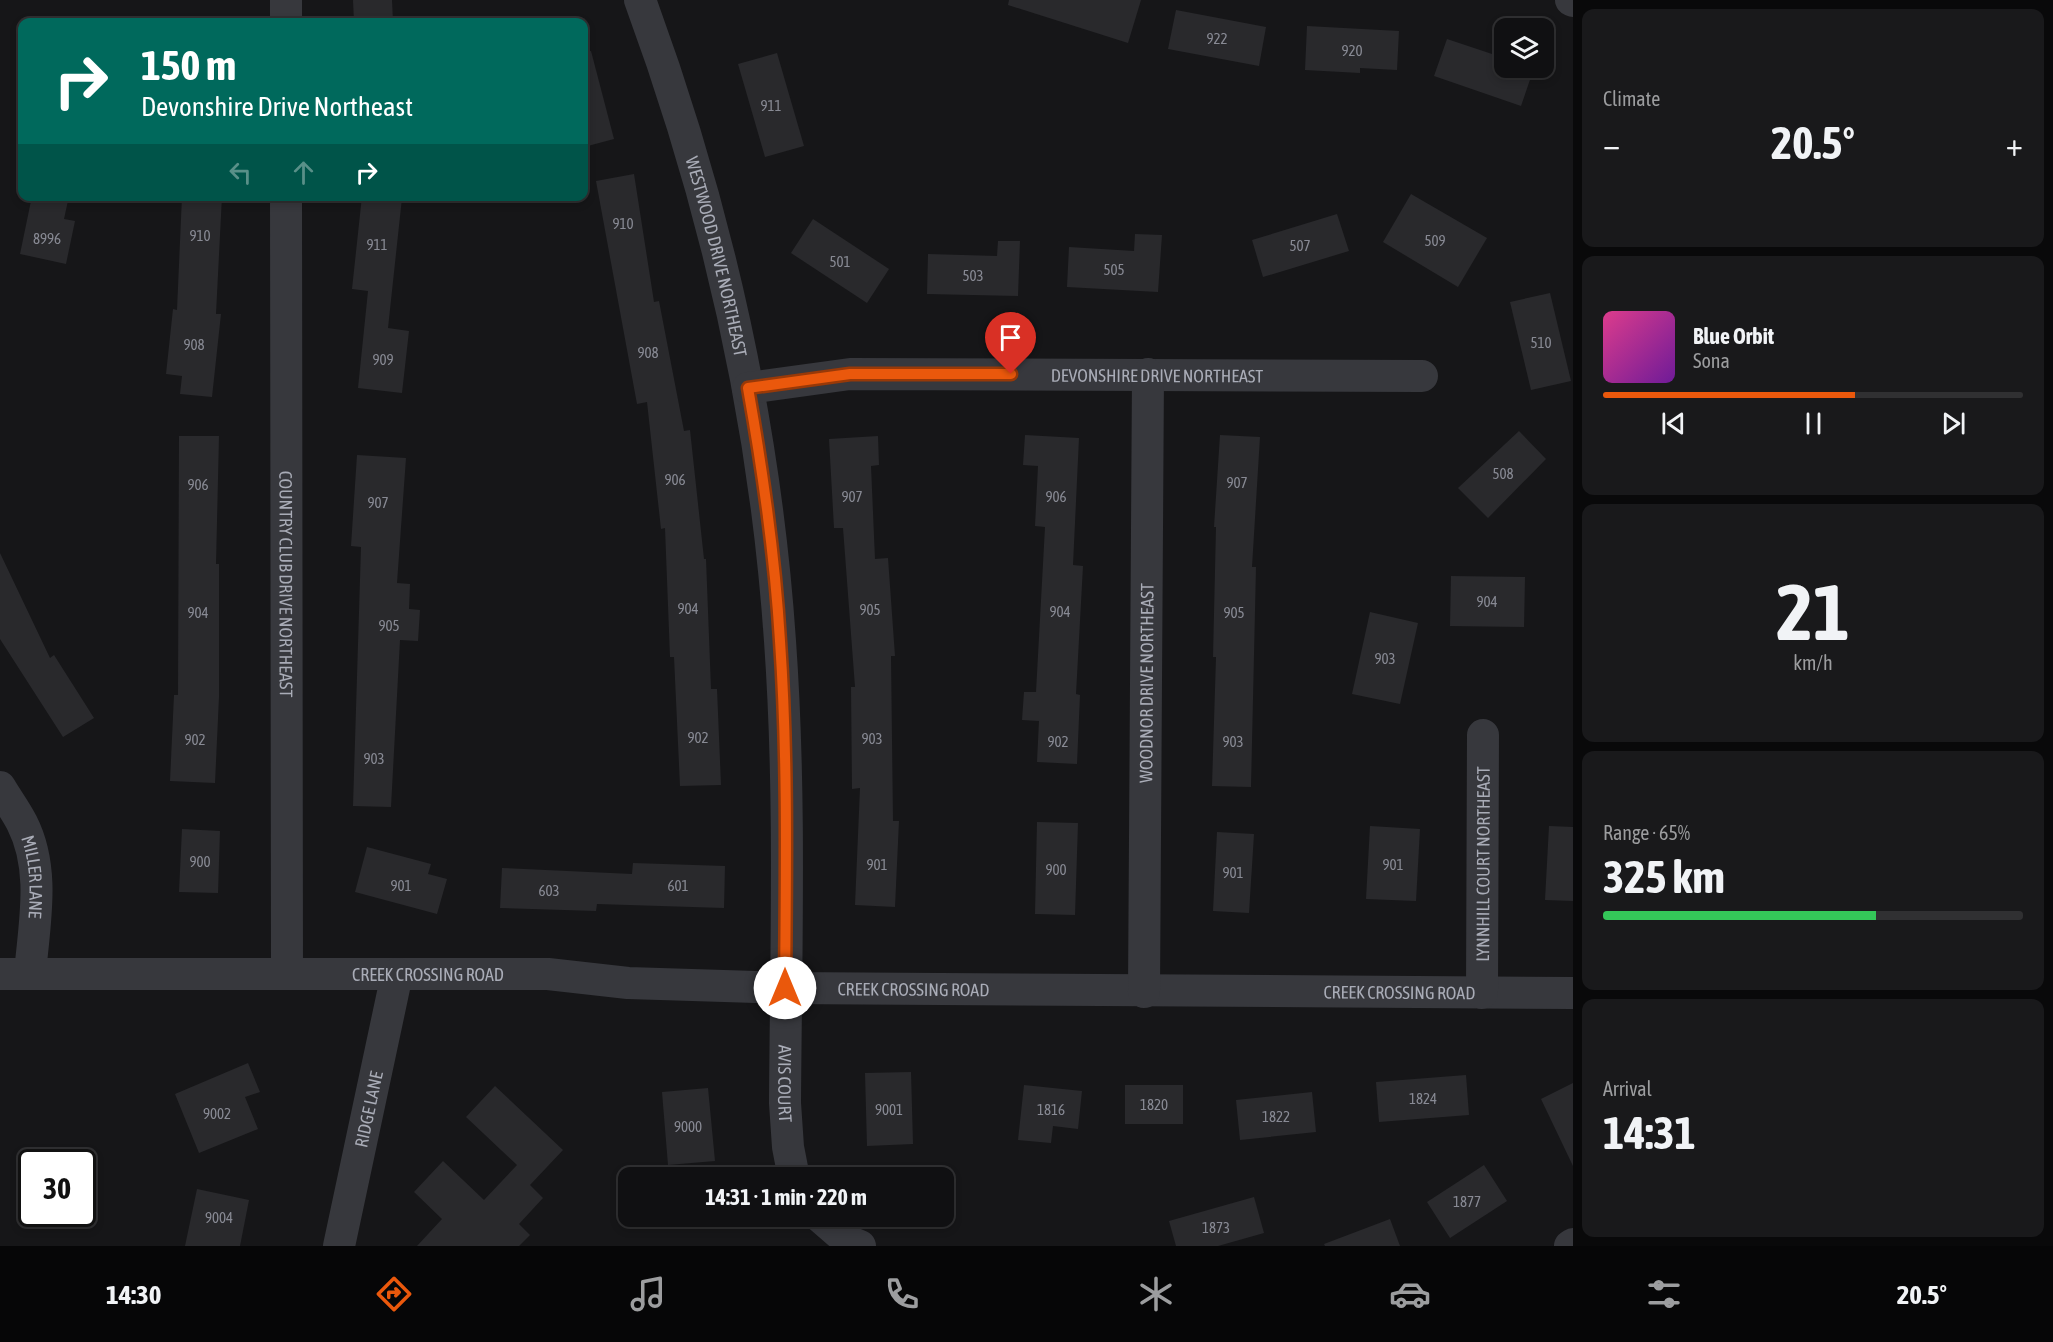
<!DOCTYPE html>
<meta charset="utf-8">
<style>
body{margin:0;font-family:"Asap Condensed",sans-serif;background:#19191b;color:#f1f3f6;height:100vh;display:flex;flex-direction:column;font-size:22px;white-space:nowrap}
*{box-sizing:border-box;margin:0}
p{font-size:20px;color:#9c9d9f}
.icon{flex:none;width:33px;height:33px;fill:none;stroke:currentColor;stroke-width:2;stroke-linecap:round;stroke-linejoin:round}
.map{position:relative;flex:1;overflow:hidden}
.side{display:flex;flex-direction:column;gap:9px;padding:9px;background:#09090a;width:480px}
.side>*{flex:none}
.guide{position:absolute;left:18px;top:18px;width:570px;height:183px;border-radius:12px;box-shadow:0 3px 9px #0003,0 0 0 2px #303032;background:#00695c;color:#fff;overflow:hidden}
.fabs{position:absolute;left:1494px;top:18px;display:grid;gap:12px}
.fabs a{display:grid;place-items:center;width:60px;height:60px;border-radius:12px;background:#101012;box-shadow:0 3px 9px #0003,0 0 0 2px #303032;font-size:30px}
.speed{position:absolute;left:18px;top:1149px;display:flex;gap:12px;font-size:30px;font-weight:700;text-align:center}
.speed>*{display:grid;place-content:center;width:78px;height:78px;border-radius:50%;background:#101012;box-shadow:0 3px 9px #0003,0 0 0 2px #303032;line-height:1}
.speed .limit{border:3px solid #111;border-radius:9px;background:#fff;color:#111}
.pin{position:absolute;display:grid;place-items:center;width:51px;height:51px;color:#fff;margin:-62px -26px;border-radius:50% 50% 50% 0;rotate:-45deg;box-shadow:0 0 6px #0007}
.pin .icon{rotate:45deg}
.me{position:absolute;width:66px;margin:-33px;rotate:0deg;stroke-linejoin:round;filter:drop-shadow(0 0 4px #0008)}
.turn{display:flex;align-items:center;gap:21px;height:126px;padding:0 24px;font-size:27px}
.turn .icon{width:78px;height:78px;stroke-width:2.5}
.turn b{display:block;font-size:42px;line-height:51px}
.lanes{display:flex;align-items:center;height:57px;padding:0 24px;background:#0003;justify-content:center;gap:30px;direction:ltr}
.lanes .off{opacity:.35}
.big{font-size:45px;font-weight:700;line-height:1.1}
.side .widget{flex:1;display:flex;flex-direction:column;justify-content:center;gap:9px;min-width:0;padding:0 21px;border-radius:12px;background:#19191b}
.side .dial{align-items:center;gap:0}
.dial b{font-size:78px;line-height:1}
.song{display:flex;align-items:center;gap:18px}
.cover{width:72px;height:72px;border-radius:9px;background:linear-gradient(135deg,hsl(330 70% 55%),hsl(280 70% 35%))}
.played{height:6px;border-radius:3px;background:linear-gradient(90deg,#ea580c 60%,#303032 60%)}
.keys{display:flex;justify-content:space-around;direction:ltr}
.heat{display:flex;justify-content:space-between;align-items:center;font-size:33px;direction:ltr}
.charge{height:9px;border-radius:4px;background:linear-gradient(90deg,#34c759 65%,#303032 0)}
.trip{position:absolute;left:618px;top:1167px;width:336px;height:60px;border-radius:12px;background:#101012;box-shadow:0 3px 9px #0003,0 0 0 2px #303032;font-weight:700;line-height:60px;text-align:center}
.menu{display:flex;height:96px;justify-content:space-around;align-items:center;background:#060607;color:#9c9d9f}
.menu .icon{width:42px;height:42px}
.menu .active{color:#ea580c}
.menu b{font-size:27px;color:#f1f3f6}
main{display:flex;flex:1;min-height:0}
.map>svg:first-child{display:block}
.building{fill:#29292c}
.lines{fill:none;stroke-linecap:round;stroke-linejoin:round}
.minor{stroke:#37383d;stroke-width:32}
.route-casing{stroke:#983908;stroke-width:15}
.route{stroke:#ea580c;stroke-width:10}
.labels{text-anchor:middle;dominant-baseline:central;stroke-width:6;stroke-linejoin:round;paint-order:stroke}
.number-label{font-size:15px;fill:#888a94}
.street-label{font-size:18px;fill:#a9acb7;stroke:#111113}
</style>
<main>
<div class="map">
<svg width="1573" height="1246" viewBox="0 0 1573 1246">
<rect width="100%" height="100%" fill="#161618"/>
<g class="building">
<path d="M353,0H392L393,22H354Z"/>
<path d="M1009,0H1141L1128,43L1008,5Z"/>
<path d="M1176,10L1266,27L1259,66L1168,49Z"/>
<path d="M1307,26L1399,31L1397,70L1360,68V73L1305,70Z"/>
<path d="M1447,39L1504,58V68H1534L1521,106L1434,76Z"/>
<path d="M591,51L614,139L584,147V52Z"/>
<path d="M777,53L804,146L765,157L738,64Z"/>
<path d="M634,174L654,302L659,301L684,431L690,430L704,559H706L711,689H717L721,785L680,786L674,657H670L665,528L661,529L647,402L637,404L596,181Z"/>
<path d="M1411,194L1487,238L1458,287L1383,242Z"/>
<path d="M32,196H69L64,219L75,221L66,264L20,254Z"/>
<path d="M182,196H222L216,314H221L212,397L180,394L182,376L166,374L173,309L177,310Z"/>
<path d="M362,196L402,198L388,328L409,331L402,393L358,388L368,291L352,289Z"/>
<path d="M1337,214L1349,251L1263,277L1252,240Z"/>
<path d="M813,219L889,269L867,303L791,253Z"/>
<path d="M1135,234L1162,235L1158,292L1067,287L1069,247L1134,251Z"/>
<path d="M998,241H1020L1018,296L927,294L928,254L997,256Z"/>
<path d="M1550,293L1571,381L1531,390L1510,302Z"/>
<path d="M1519,431L1546,459L1488,518L1458,488Z"/>
<path d="M1025,435L1079,438L1073,565L1083,566L1076,694L1080,695L1077,764L1037,762L1039,721L1022,720L1024,692H1036L1045,527L1035,526L1038,466L1023,465Z"/>
<path d="M1220,435L1260,437L1252,567H1256L1251,787L1212,786L1216,657H1213L1216,527H1214Z"/>
<path d="M179,436H219L216,564H219V697L215,783L170,781L174,695H178Z"/>
<path d="M878,436L879,465L871,466L875,559L888,558L895,656H891L893,821H899L895,907L855,905L860,788L852,789L851,687H855L843,528H834L829,439Z"/>
<path d="M357,455L406,458L397,583L410,584L409,609L420,610L418,641L400,640L391,807L353,806L361,547L351,546Z"/>
<path d="M0,553L50,658L54,655L94,718L63,737L0,639Z"/>
<path d="M1451,576L1525,577L1524,627L1450,626Z"/>
<path d="M1370,612L1418,623L1400,704L1352,694Z"/>
<path d="M1037,822L1078,823L1075,915L1035,914Z"/>
<path d="M1370,826L1420,829L1416,901L1366,899Z"/>
<path d="M1549,826L1573,827V901L1545,900Z"/>
<path d="M182,829L220,831L218,893L179,892Z"/>
<path d="M1217,832L1254,834L1249,913L1213,911Z"/>
<path d="M367,847L431,864L428,874L447,879L437,914L355,892Z"/>
<path d="M633,863L725,866L724,908L597,904L596,911L500,908L502,868L632,874Z"/>
<path d="M248,1063L260,1092L245,1097L258,1129L199,1153L175,1094Z"/>
<path d="M911,1072L913,1144L867,1146L865,1073Z"/>
<path d="M1466,1075L1469,1115L1379,1122L1376,1082Z"/>
<path d="M1573,1083V1166L1541,1099Z"/>
<path d="M1024,1085L1082,1091L1078,1129L1053,1126L1051,1143L1018,1140Z"/>
<rect x="1125" y="1085" width="58" height="39"/>
<path d="M495,1086L563,1150L530,1185L543,1198L519,1224L530,1235L519,1246H417L442,1219L414,1192L443,1161L484,1200L517,1165L466,1117Z"/>
<path d="M708,1088L715,1161L668,1165L662,1092Z"/>
<path d="M1312,1092L1316,1132L1240,1140L1236,1100Z"/>
<path d="M1484,1165L1507,1201L1450,1238L1427,1202Z"/>
<path d="M197,1189L249,1200L240,1246H185Z"/>
<path d="M1254,1197L1264,1233L1218,1246H1176L1169,1221Z"/>
<path d="M1390,1219L1400,1246H1325L1324,1244Z"/>
</g>
<g class="lines">
<g class="minor">
<path d="M286,0V22"/>
<path id="s1" d="M640,0C716,206 765,422 780,641C791,795 786,950 785,1103L788,1147L794,1178"/>
<path d="M1571,0L1573,1"/>
<path id="s2" d="M286,196L287,974"/>
<path id="s3" d="M748,388L850,374L1422,376"/>
<path id="s4" d="M0,787C7,799 16,811 22,823C46,870 34,924 30,974"/>
<path id="s5" d="M0,974H548L628,983L785,988L1573,993"/>
<path id="s6" d="M1144,992L1148,374"/>
<path id="s7" d="M1482,993L1483,735"/>
<path d="M819,1216L848,1241L860,1246"/>
<path id="s8" d="M339,1246L397,974"/>
<path d="M1570,1246L1573,1244"/>
</g>
</g>
<g class="lines">
<defs>
<path id="route" d="M785,988C786,873 788,757 780,641C775,556 763,472 748,388L850,374H1011"/>
</defs>
<use href="#route" class="route-casing"/>
<use href="#route" class="route"/>
</g>
<g class="labels">
<g class="number-label">
<text x="1217" y="38">922</text>
<text x="1352" y="50">920</text>
<text x="771" y="105">911</text>
<text x="623" y="223">910</text>
<text x="200" y="235">910</text>
<text x="47" y="238">8996</text>
<text x="1435" y="240">509</text>
<text x="377" y="244">911</text>
<text x="1300" y="245">507</text>
<text x="840" y="261">501</text>
<text x="1114" y="269">505</text>
<text x="973" y="275">503</text>
<text x="1541" y="342">510</text>
<text x="194" y="344">908</text>
<text x="648" y="352">908</text>
<text x="383" y="359">909</text>
<text x="1503" y="473">508</text>
<text x="675" y="479">906</text>
<text x="1237" y="482">907</text>
<text x="198" y="484">906</text>
<text x="852" y="496">907</text>
<text x="1056" y="496">906</text>
<text x="378" y="502">907</text>
<text x="1487" y="601">904</text>
<text x="688" y="608">904</text>
<text x="870" y="609">905</text>
<text x="1060" y="611">904</text>
<text x="198" y="612">904</text>
<text x="1234" y="612">905</text>
<text x="389" y="625">905</text>
<text x="1385" y="658">903</text>
<text x="698" y="737">902</text>
<text x="872" y="738">903</text>
<text x="195" y="739">902</text>
<text x="1058" y="741">902</text>
<text x="1233" y="741">903</text>
<text x="374" y="758">903</text>
<text x="200" y="861">900</text>
<text x="877" y="864">901</text>
<text x="1393" y="864">901</text>
<text x="1056" y="869">900</text>
<text x="1233" y="872">901</text>
<text x="401" y="885">901</text>
<text x="678" y="885">601</text>
<text x="549" y="890">603</text>
<text x="1423" y="1098">1824</text>
<text x="1154" y="1104">1820</text>
<text x="889" y="1109">9001</text>
<text x="1051" y="1109">1816</text>
<text x="217" y="1113">9002</text>
<text x="1276" y="1116">1822</text>
<text x="688" y="1126">9000</text>
<text x="1467" y="1201">1877</text>
<text x="219" y="1217">9004</text>
<text x="1216" y="1227">1873</text>
</g>
<g class="street-label">
<text stroke="none"><textPath href="#s1" startOffset="268">WESTWOOD DRIVE NORTHEAST</textPath></text>
<text stroke="none"><textPath href="#s3" startOffset="410">DEVONSHIRE DRIVE NORTHEAST</textPath></text>
<text stroke="none"><textPath href="#s2" startOffset="388">COUNTRY CLUB DRIVE NORTHEAST</textPath></text>
<text stroke="none"><textPath href="#s6" startOffset="309">WOODNOR DRIVE NORTHEAST</textPath></text>
<text stroke="none"><textPath href="#s7" startOffset="129">LYNNHILL COURT NORTHEAST</textPath></text>
<text stroke="none"><textPath href="#s4" startOffset="98">MILLER LANE</textPath></text>
<text stroke="none"><textPath href="#s5" startOffset="428">CREEK CROSSING ROAD</textPath></text>
<text stroke="none"><textPath href="#s5" startOffset="914">CREEK CROSSING ROAD</textPath></text>
<text stroke="none"><textPath href="#s5" startOffset="1400">CREEK CROSSING ROAD</textPath></text>
<text stroke="none"><textPath href="#s1" startOffset="1101">AVIS COURT</textPath></text>
<text stroke="none"><textPath href="#s8" startOffset="140">RIDGE LANE</textPath></text>
</g>
</g>
</svg>
<div class="fabs">
<a><svg class="icon" aria-label="layers" viewBox="0 0 24 24"><path d="M12 4l9 5-9 5-9-5zM3 14l9 5 9-5"/></svg></a>
</div>
<div class="speed"><div class="limit">30</div></div>
<div class="pin" style="left:1011px;top:374px;background:#d93025"><svg class="icon" aria-label="arrive" viewBox="0 0 24 24"><path d="M6 21V4h12l-3 4 3 4H6"/></svg></div>
<svg class="me" style="left:785px;top:988px" viewBox="-20 -20 40 40"><circle r="19" fill="#fff"/><path d="M0-13L10 11 0 6-10 11z" fill="#ea580c"/></svg>
<div class="trip">14:31 · 1 min · 220 m</div>
<div class="guide">
<div class="turn"><svg class="icon" aria-label="right" viewBox="0 0 24 24"><path d="M7 20v-9h11M14 6l5 5-5 5"/></svg><div><b>150 m</b>Devonshire Drive Northeast</div></div>
<div class="lanes"><svg class="icon off" aria-label="left" viewBox="0 0 24 24"><path d="M17 20v-9H6M10 6l-5 5 5 5"/></svg><svg class="icon off" aria-label="ahead" viewBox="0 0 24 24"><path d="M12 20V5M6 11l6-6 6 6"/></svg><svg class="icon" aria-label="right" viewBox="0 0 24 24"><path d="M7 20v-9h11M14 6l5 5-5 5"/></svg></div>
</div>
</div>
<section class="side">
<div class="widget"><p>Climate</p>
<div class="heat"><a>−</a><b class="big">20.5°</b><a>+</a></div>
</div>
<div class="widget">
<div class="song"><i class="cover"></i><div><b>Blue Orbit</b><p>Sona</p></div></div>
<div class="played"></div>
<div class="keys"><svg class="icon" aria-label="previous" viewBox="0 0 24 24"><path d="M18 5L8 12l10 7zM5 5v14"/></svg><svg class="icon" aria-label="pause" viewBox="0 0 24 24"><path d="M8 5v14M16 5v14"/></svg><svg class="icon" aria-label="next" viewBox="0 0 24 24"><path d="M6 5l10 7-10 7zM19 5v14"/></svg></div>
</div>
<div class="widget dial"><b>21</b><p>km/h</p></div>
<div class="widget"><p>Range · 65%</p><b class="big">325 km</b><div class="charge"></div></div>
<div class="widget"><p>Arrival</p><b class="big">14:31</b></div>
</section>
</main>
<nav class="menu">
<b>14:30</b>
<svg class="icon active" aria-label="directions" viewBox="0 0 24 24"><path d="M12 3l9 9-9 9-9-9zM9 14v-3h6M13 9l2 2-2 2"/></svg>
<svg class="icon" aria-label="music" viewBox="0 0 24 24"><path d="M9 18V5l10-2v13"/><circle cx="6" cy="18" r="3"/><circle cx="16" cy="16" r="3"/></svg>
<svg class="icon" aria-label="phone" viewBox="0 0 24 24"><path d="M5 4h4l2 5-3 2q2 4 5 5l2-3 5 2v4C11 20 4 13 5 4z"/></svg>
<svg class="icon" aria-label="climate" viewBox="0 0 24 24"><path d="M12 3v18M4 7l16 10M4 17L20 7"/></svg>
<svg class="icon" aria-label="car" viewBox="0 0 24 24"><path d="M5 17H2v-5l4-1 3-4h7l3 4 3 1v5h-3M9 17h6M6 11h13"/><circle cx="7" cy="17" r="2"/><circle cx="17" cy="17" r="2"/></svg>
<svg class="icon" aria-label="filters" viewBox="0 0 24 24"><path d="M4 7h16M4 17h16"/><circle cx="9" cy="7" r="2"/><circle cx="15" cy="17" r="2"/></svg>
<b>20.5°</b>
</nav>
